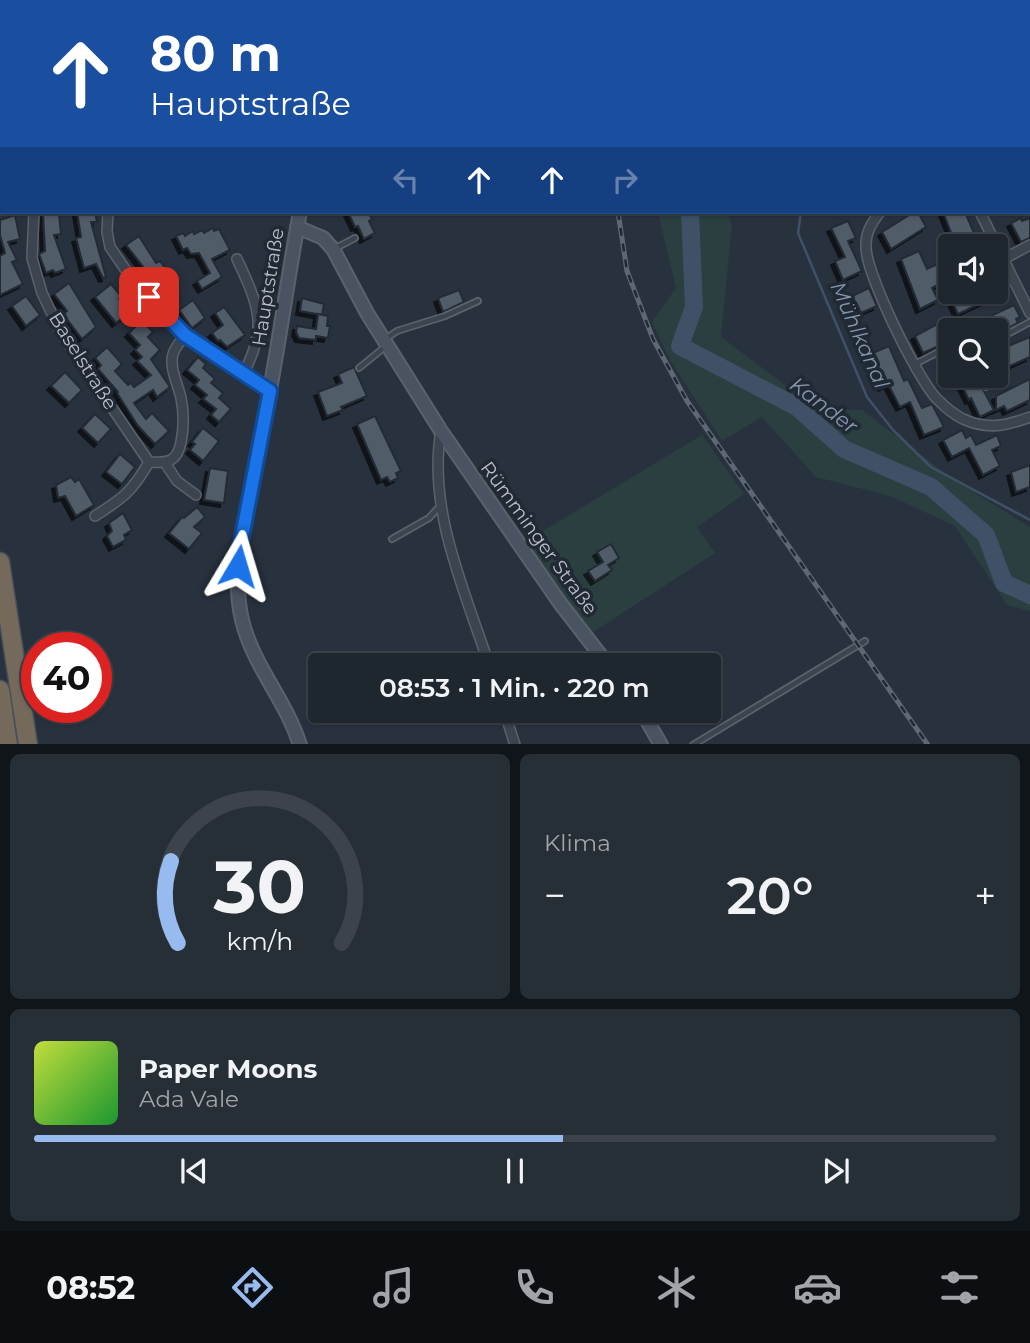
<!DOCTYPE html>
<html lang="de">
<meta charset="utf-8">
<style>
body{margin:0;font-family:Montserrat,sans-serif;background:#262e36;color:#f1f3f6;height:100vh;display:flex;flex-direction:column;font-size:26px;white-space:nowrap}
*{box-sizing:border-box;margin:0}
p{font-size:23px;color:#a1a5aa}
.icon{flex:none;width:38px;height:38px;fill:none;stroke:currentColor;stroke-width:2;stroke-linecap:round;stroke-linejoin:round}
.map{position:relative;height:744px;overflow:hidden}
.side{display:flex;flex-direction:column;gap:10px;padding:10px;background:#101519;flex:1}
.side>*{flex:none}
.banner{position:absolute;left:0px;top:0px;width:1031px;height:214px;box-shadow:0 2px 5px #0004,0 0 0 2px #3c434a;background:#1a4fa0;color:#fff;overflow:hidden}
.fabs{position:absolute;left:938px;top:234px;display:grid;gap:14px}
.fabs a{display:grid;place-items:center;width:70px;height:70px;border-radius:7px;background:#1e262e;box-shadow:0 2px 5px #0004,0 0 0 2px #3c434a;font-size:35px}
.speed{position:absolute;left:21px;top:632px;display:flex;gap:14px;font-size:35px;font-weight:700;text-align:center}
.speed>*{display:grid;place-content:center;width:91px;height:91px;border-radius:50%;background:#1e262e;box-shadow:0 2px 5px #0004,0 0 0 2px #3c434a;line-height:1}
.speed .limit{border:10px solid #d22;background:#fff;color:#111}
.pin{position:absolute;display:grid;place-items:center;width:60px;height:60px;color:#fff;margin:-30px;border-radius:14px;box-shadow:0 4px 10px #0006}
.me{position:absolute;width:77px;margin:-38px;rotate:7deg;stroke-linejoin:round;filter:drop-shadow(0 0 5px #0008)}
.turn{display:flex;align-items:center;gap:24px;height:147px;padding:0 35px;font-size:32px}
.turn .icon{width:91px;height:91px;stroke-width:2.5}
.turn b{display:block;font-size:49px;line-height:60px}
.lanes{display:flex;align-items:center;height:66px;padding:0 35px;background:#0003;justify-content:center;gap:35px;direction:ltr}
.lanes .off{opacity:.35}
.big{font-size:52px;font-weight:600;line-height:1.1}
.side .card{flex:1;display:flex;flex-direction:column;justify-content:center;gap:10px;min-width:0;padding:0 24px;border-radius:10px;background:#262e36}
.side .dial{align-items:center;gap:0}
.dial svg{height:182px;overflow:visible;fill:none;stroke:#3c434a;stroke-width:7;stroke-linecap:round;text-anchor:middle}
.dial text{fill:#f1f3f6;stroke:none}
.song{display:flex;align-items:center;gap:21px}
.cover{width:84px;height:84px;border-radius:10px;background:linear-gradient(135deg,hsl(70 70% 55%),hsl(130 70% 35%))}
.played{height:7px;border-radius:4px;background:linear-gradient(90deg,#97bbef 55%,#3c434a 55%)}
.keys{display:flex;justify-content:space-around;direction:ltr}
.heat{display:flex;justify-content:space-between;align-items:center;font-size:38px;direction:ltr}
.side .tiles{flex:1;display:grid;gap:10px;grid-template-columns:1fr 1fr}
.card:last-child{grid-column:span 2}
.trip{position:absolute;left:308px;top:653px;width:413px;height:70px;border-radius:7px;background:#1e262e;box-shadow:0 2px 5px #0004,0 0 0 2px #3c434a;font-weight:600;line-height:70px;text-align:center}
.tab-bar{display:flex;height:112px;justify-content:space-around;align-items:center;background:#0c0f12;color:#a1a5aa}
.tab-bar .icon{width:49px;height:49px}
.tab-bar .on{color:#97bbef}
.tab-bar b{font-size:32px;color:#f1f3f6}
.map>svg:first-child{display:block}
.green{fill:#2b3f40}
.lines{fill:none;stroke-linecap:round;stroke-linejoin:round}
.stream{stroke:#405066;stroke-width:2.5}
.river{stroke:#405066;stroke-width:18}
.building{fill:#515b69;stroke:#232b36;stroke-width:2;filter:url(#shadow)}
.lane-casing{stroke:#5a626c;stroke-width:8}
.street-casing{stroke:#5a626c;stroke-width:12}
.secondary-casing{stroke:#5a626c;stroke-width:16}
.highway-casing{stroke:#474f59;stroke-width:21}
.lane{stroke:#3c444f;stroke-width:4.5}
.street{stroke:#3c444f;stroke-width:9}
.secondary{stroke:#4a5361;stroke-width:12}
.highway{stroke:#74695a;stroke-width:18}
.rail-casing{stroke:#5e6875;stroke-width:5}
.rail{stroke:#212934;stroke-width:2.5;stroke-dasharray:8;stroke-linecap:butt}
.route-casing{stroke:#114b97;stroke-width:18}
.route{stroke:#1a73e8;stroke-width:12}
.labels{text-anchor:middle;dominant-baseline:central;stroke-width:7;stroke-linejoin:round;paint-order:stroke}
.street-label{font-size:19px;fill:#b8bfc9;stroke:#212934}
.water-label{font-size:21px;font-style:italic;fill:#8396ae;stroke:#212934}
</style>
<div class="map">
<svg width="1030" height="745" viewBox="0 0 1030 745">
<defs>
<filter id="shadow"><feDropShadow dx="-4" dy="4" stdDeviation="0" flood-color="#0009"/></filter>
</defs>
<rect width="100%" height="100%" fill="#28323e"/>
<g class="green">
<path d="M658,212H726L732,224L721,337L785,385L808,408L862,410L954,480L1030,527V611L1007,605L955,526L890,496L816,477L762,417L722,441L670,360L652,322L676,288Z"/>
<path d="M702,435L744,494L697,527L715,553L593,632L559,590L525,542Z"/>
</g>
<g class="lines">
<g class="stream">
<path d="M740,0L743,2"/>
<path d="M801,212L798,233L867,397L893,430L931,467L1030,520"/>
</g>
<g class="river">
<path d="M627,0L628,2"/>
<path d="M690,212L694,307L680,346L797,407L844,449L931,487L986,535L1004,583L1030,595"/>
</g>
</g>
<g class="building">
<path d="M77,212H95L97,222H91L106,277L103,278L96,264L84,268L76,238L81,237Z"/>
<path d="M348,212H368L372,219L369,221L375,233L364,239L358,226L355,227Z"/>
<path d="M914,212H918L926,227L891,249L882,232Z"/>
<path d="M943,212H965L980,247H966L962,237L954,240Z"/>
<path d="M46,213L59,214L61,234L54,235L66,269L55,273L53,270L46,273L39,254L45,251L43,214Z"/>
<path d="M15,215L20,239L8,242L17,260L12,262L23,284L0,295V256L5,253L0,235V220Z"/>
<path d="M1021,218L1022,221L1030,218V238L1021,242L1011,223Z"/>
<path d="M848,221L856,238L848,241L862,271L843,280L835,261L845,257L831,228Z"/>
<path d="M213,228L214,231L219,229L230,250L212,259L222,277L202,289L197,281L210,273L199,253L191,254L187,248L183,250L176,236L183,233L185,236L193,231L194,234L202,230L204,233Z"/>
<path d="M139,236L156,263L160,261L168,272L171,270L180,285L173,290L181,301L174,306L167,295L172,290L166,283L161,287L157,282L156,283L126,245Z"/>
<path d="M919,251L927,269L950,258V279L932,288L938,300L920,309L901,259Z"/>
<path d="M69,283L96,327L82,339L63,314L67,311L54,294Z"/>
<path d="M111,284L122,297L119,299L129,313L116,323L95,297Z"/>
<path d="M869,288L877,306L861,313L852,296Z"/>
<path d="M459,290L464,302L443,312L438,298Z"/>
<path d="M959,292H1005L958,314L950,297Z"/>
<path d="M26,296L40,315L26,326L12,306Z"/>
<path d="M302,298L324,304L322,315L300,311Z"/>
<path d="M193,300L205,318L192,328L179,310Z"/>
<path d="M1014,305L1020,317L1016,319L1018,323L1001,332L947,331L950,341L923,353L915,336L952,316L959,331Z"/>
<path d="M224,307L245,335L227,347L220,340L218,341L212,333L223,325L215,313Z"/>
<path d="M318,314L328,316L327,326H330L328,338L316,336V340L299,338L296,332L297,326L316,329Z"/>
<path d="M142,320L153,332L148,337L160,350L151,359L170,387L157,397L153,390L134,403L146,419L152,413L169,431L155,444L138,426L117,393L118,392L98,369L101,365L95,358L107,347L122,364L115,371L128,385L131,383L134,387L151,375L137,361L142,357L135,350L140,345L129,333Z"/>
<path d="M1030,337V357L996,372V351Z"/>
<path d="M889,346L904,381L908,379L922,408L932,404L944,427L924,435L910,402L900,407L888,384L882,387L868,355Z"/>
<path d="M198,357L206,364L203,368L215,379L211,383L223,393L219,398L231,409L219,422L211,415L216,409L203,399L207,395L195,385L199,380L187,370Z"/>
<path d="M354,367L367,396L341,407L343,410L327,416L318,392L342,383L338,374Z"/>
<path d="M65,372L82,390L69,403L51,386Z"/>
<path d="M957,376H976L994,410L980,417L971,398L969,400Z"/>
<path d="M1030,379V400L1007,411L1004,406L996,410V396Z"/>
<path d="M95,414L111,429L98,443L82,428Z"/>
<path d="M375,416L401,471L396,473L398,478L390,482L387,477L381,480L357,424Z"/>
<path d="M203,428L219,441L203,461L190,450L195,444L192,442Z"/>
<path d="M962,430L966,438L971,435L976,445L997,435L1001,446L992,450L1000,466L983,475L969,448L952,457L943,440Z"/>
<path d="M120,454L135,467L122,484L106,472Z"/>
<path d="M1030,465V487L1016,492L1011,472Z"/>
<path d="M210,468L228,471L224,503L204,500Z"/>
<path d="M71,477L75,482L79,479L94,505L76,516L65,496L58,498L56,485Z"/>
<path d="M197,507L205,517L194,527L202,533L189,549L169,533L182,517L184,518Z"/>
<path d="M123,513L132,530L124,535L126,540L113,547L107,536L112,531L109,523Z"/>
<path d="M611,544L619,558L608,565L612,570L595,581L588,571L603,562L597,552Z"/>
</g>
<g class="lines">
<defs>
<g id="lane">
<path d="M334,249L355,238"/>
<path d="M384,340L397,331L445,316L478,301"/>
<path d="M996,340L1030,322"/>
<path d="M915,364L950,346"/>
<path d="M359,368L386,346"/>
<path d="M981,376L986,387"/>
<path d="M392,539L429,518L439,507"/>
<path d="M693,745L865,641"/>
</g>
<g id="street">
<path d="M29,0L30,2"/>
<path d="M227,0V2"/>
<path d="M494,0V2"/>
<path d="M872,0L873,2"/>
<path d="M183,2L186,0"/>
<path d="M945,2L948,0"/>
<path d="M968,2L970,0"/>
<path d="M0,86L2,89"/>
<path d="M1029,122L1030,124"/>
<path d="M0,205L2,204"/>
<path d="M34,212L32,258L42,293L61,333L149,462C167,463 177,463 181,442C184,427 184,413 181,398C178,385 169,367 173,354C175,347 181,341 185,335"/>
<path d="M108,212L107,232L110,247L125,269L149,297L185,335L270,391"/>
<path d="M880,212C872,223 866,231 866,245C864,271 918,380 937,399C944,406 955,415 963,419C987,430 1006,426 1030,417"/>
<path d="M980,212L1030,313"/>
<path d="M237,259C258,304 269,327 243,374"/>
<path d="M996,263L1030,245"/>
<path d="M944,290L950,287"/>
<path d="M441,431C427,509 465,591 489,665"/>
<path d="M165,463L177,481L196,495"/>
<path d="M95,516C123,498 132,492 149,462"/>
<path d="M504,710L515,745"/>
</g>
<g id="secondary">
<path d="M321,0V2"/>
<path d="M297,227L323,238L333,249L367,313L441,431L560,603L608,665"/>
<path d="M641,710L661,745"/>
<path d="M300,745C286,700 253,666 242,620C232,578 242,536 250,494C256,459 263,424 270,390C281,330 289,271 300,212"/>
</g>
<g id="highway">
<path d="M0,562L28,745"/>
<path d="M0,690L8,745"/>
</g>
</defs>
<use href="#lane" class="lane-casing"/>
<use href="#street" class="street-casing"/>
<use href="#secondary" class="secondary-casing"/>
<use href="#highway" class="highway-casing"/>
<use href="#lane" class="lane"/>
<use href="#street" class="street"/>
<use href="#secondary" class="secondary"/>
<use href="#highway" class="highway"/>
<defs>
<g id="rail">
<path d="M581,0L582,2"/>
<path d="M618,212L627,271L653,339L687,401L928,745"/>
</g>
</defs>
<use href="#rail" class="rail-casing"/>
<use href="#rail" class="rail"/>
</g>
<g class="lines">
<defs>
<path id="route" d="M149,297L185,335L270,391L240,547L238,566"/>
</defs>
<use href="#route" class="route-casing"/>
<use href="#route" class="route"/>
</g>
<g class="labels">
<g class="street-label">
<text transform="translate(268 287) rotate(-81)">Hauptstraße</text>
<text transform="translate(83 361) rotate(58)">Baselstraße</text>
<text transform="translate(539 538) rotate(54)">Rümminger Straße</text>
</g>
<g class="water-label">
<text transform="translate(860 335) rotate(66)">Mühlkanal</text>
<text transform="translate(824 405) rotate(37)">Kander</text>
</g>
</g>
</svg>
<div class="fabs">
<a><svg class="icon" aria-label="sound" viewBox="0 0 24 24"><path d="M4 9h4l5-4v14l-5-4H4zM17 9q2 3 0 6"/></svg></a>
<a><svg class="icon" aria-label="search" viewBox="0 0 24 24"><circle cx="10" cy="10" r="6"/><path d="M15 15l6 6"/></svg></a>
</div>
<div class="speed"><div class="limit">40</div></div>
<div class="pin" style="left:149px;top:297px;background:#d93025"><svg class="icon" aria-label="arrive" viewBox="0 0 24 24"><path d="M6 21V4h12l-3 4 3 4H6"/></svg></div>
<svg class="me" style="left:238px;top:566px" viewBox="-20 -20 40 40"><path d="M0-17L14 15 0 8-14 15z" fill="#1a73e8" stroke="#fff" stroke-width="4"/></svg>
<div class="trip">08:53 · 1 Min. · 220 m</div>
<div class="banner">
<div class="turn"><svg class="icon" aria-label="ahead" viewBox="0 0 24 24"><path d="M12 20V5M6 11l6-6 6 6"/></svg><div><b>80 m</b>Hauptstraße</div></div>
<div class="lanes"><svg class="icon off" aria-label="left" viewBox="0 0 24 24"><path d="M17 20v-9H6M10 6l-5 5 5 5"/></svg><svg class="icon" aria-label="ahead" viewBox="0 0 24 24"><path d="M12 20V5M6 11l6-6 6 6"/></svg><svg class="icon" aria-label="ahead" viewBox="0 0 24 24"><path d="M12 20V5M6 11l6-6 6 6"/></svg><svg class="icon off" aria-label="right" viewBox="0 0 24 24"><path d="M7 20v-9h11M14 6l5 5-5 5"/></svg></div>
</div>
</div>
<section class="side">
<div class="tiles">
<div class="card dial"><svg viewBox="0 0 100 80">
<path d="M14 69A42 42 0 1 1 86 69"/>
<path d="M14 69A42 42 0 0 1 11 33" stroke="#97bbef"/>
<text x="50" y="56" font-size="32" font-weight="700">30</text>
<text x="50" y="72" font-size="11">km/h</text>
</svg></div>
<div class="card"><p>Klima</p>
<div class="heat"><a>−</a><b class="big">20°</b><a>+</a></div>
</div>
<div class="card">
<div class="song"><i class="cover"></i><div><b>Paper Moons</b><p>Ada Vale</p></div></div>
<div class="played"></div>
<div class="keys"><svg class="icon" aria-label="previous" viewBox="0 0 24 24"><path d="M18 5L8 12l10 7zM5 5v14"/></svg><svg class="icon" aria-label="pause" viewBox="0 0 24 24"><path d="M8 5v14M16 5v14"/></svg><svg class="icon" aria-label="next" viewBox="0 0 24 24"><path d="M6 5l10 7-10 7zM19 5v14"/></svg></div>
</div>
</div>
</section>
<nav class="tab-bar">
<b>08:52</b>
<svg class="icon on" aria-label="directions" viewBox="0 0 24 24"><path d="M12 3l9 9-9 9-9-9zM9 14v-3h6M13 9l2 2-2 2"/></svg>
<svg class="icon" aria-label="music" viewBox="0 0 24 24"><path d="M9 18V5l10-2v13"/><circle cx="6" cy="18" r="3"/><circle cx="16" cy="16" r="3"/></svg>
<svg class="icon" aria-label="phone" viewBox="0 0 24 24"><path d="M5 4h4l2 5-3 2q2 4 5 5l2-3 5 2v4C11 20 4 13 5 4z"/></svg>
<svg class="icon" aria-label="climate" viewBox="0 0 24 24"><path d="M12 3v18M4 7l16 10M4 17L20 7"/></svg>
<svg class="icon" aria-label="car" viewBox="0 0 24 24"><path d="M5 17H2v-5l4-1 3-4h7l3 4 3 1v5h-3M9 17h6M6 11h13"/><circle cx="7" cy="17" r="2"/><circle cx="17" cy="17" r="2"/></svg>
<svg class="icon" aria-label="filters" viewBox="0 0 24 24"><path d="M4 7h16M4 17h16"/><circle cx="9" cy="7" r="2"/><circle cx="15" cy="17" r="2"/></svg>
</nav>
